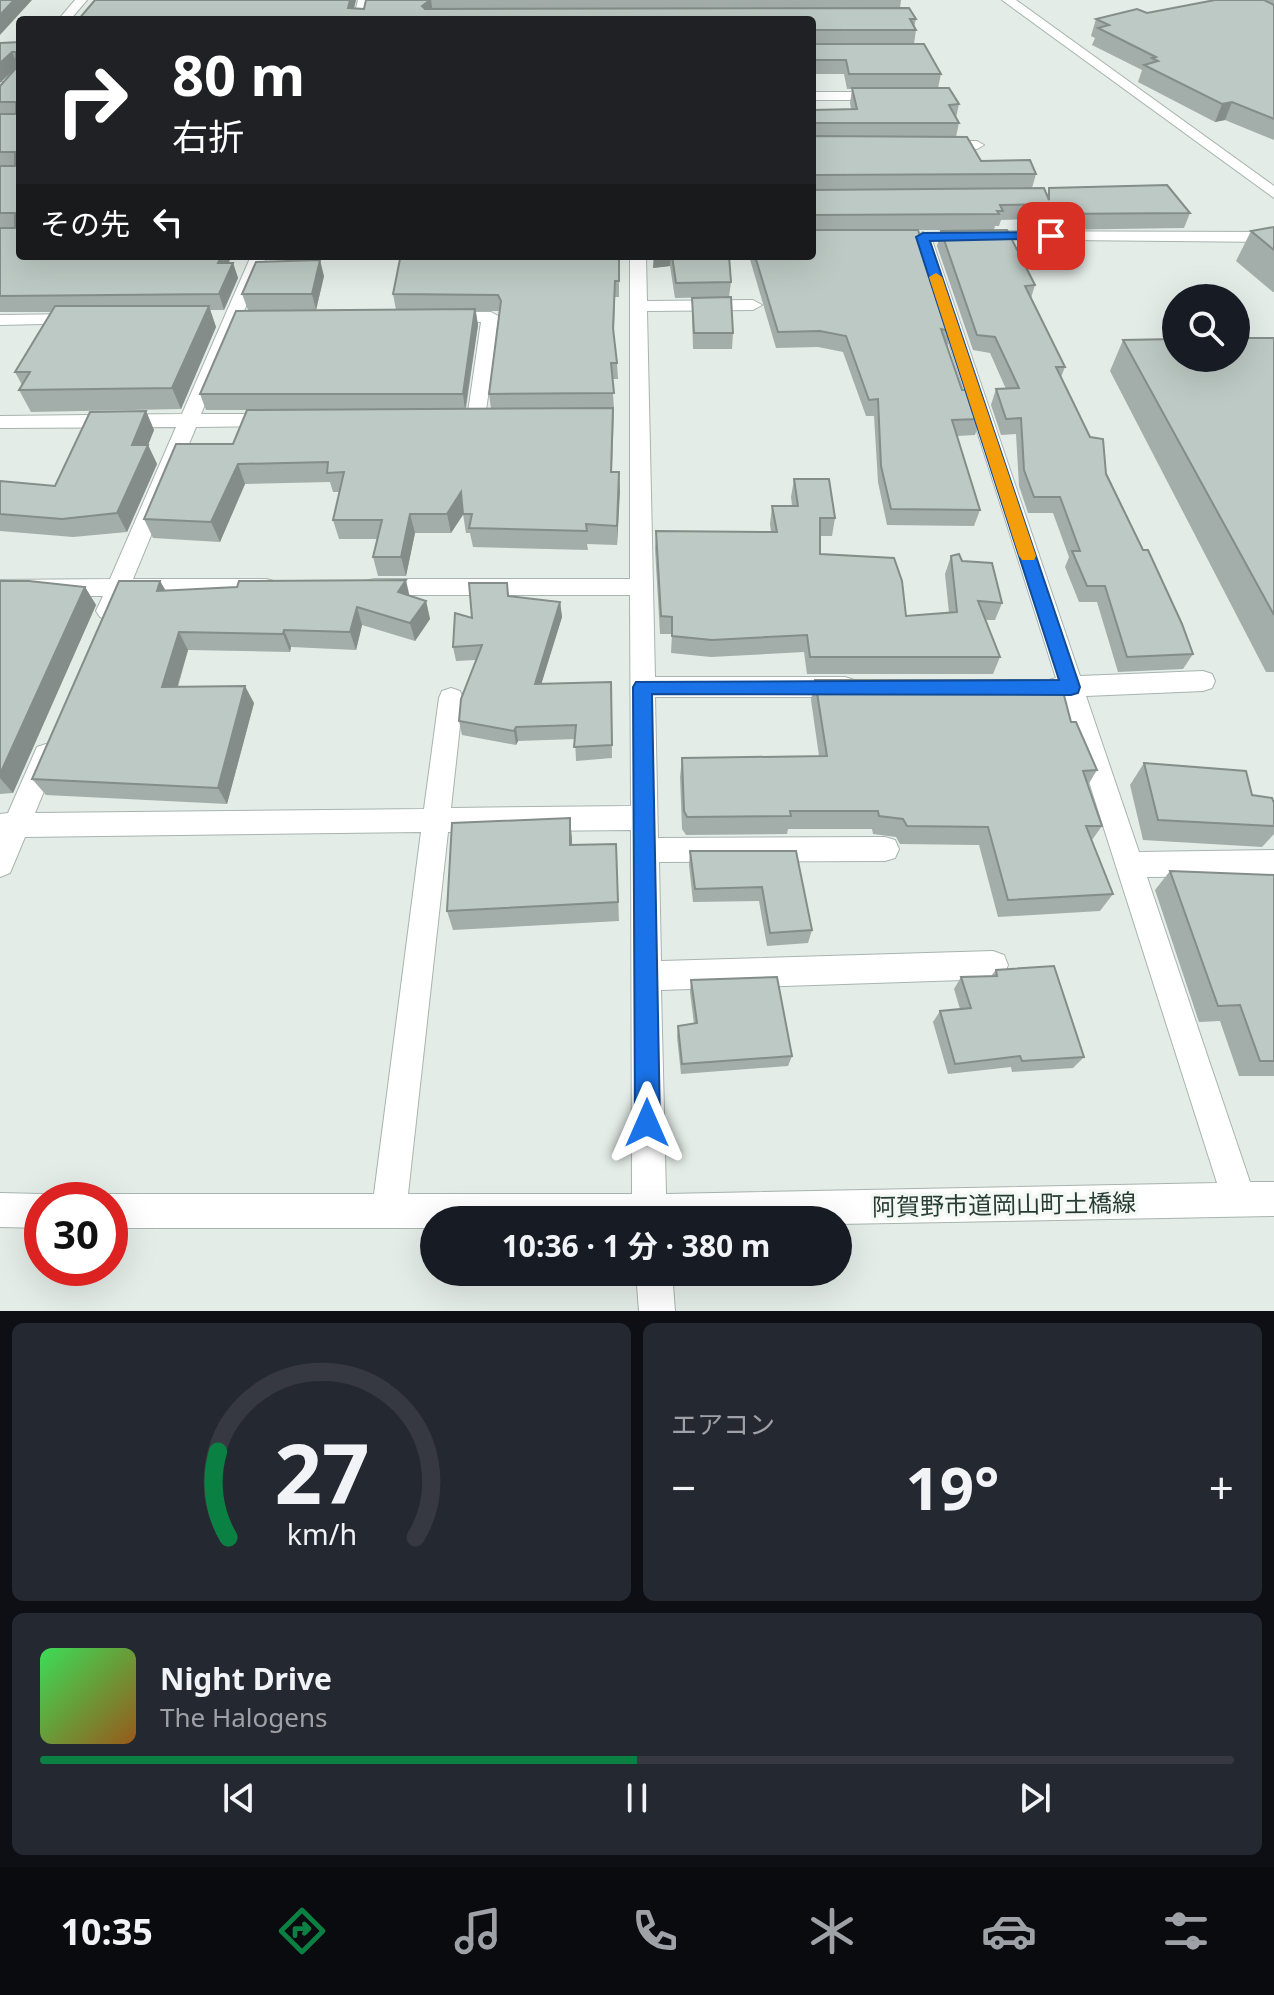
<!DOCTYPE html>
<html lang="ja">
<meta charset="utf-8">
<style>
body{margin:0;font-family:"Noto Sans","Noto Sans JP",sans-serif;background:#242831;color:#f1f3f6;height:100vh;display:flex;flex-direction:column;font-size:30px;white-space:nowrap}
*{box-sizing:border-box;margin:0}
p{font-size:26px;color:#9ea1a6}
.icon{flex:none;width:44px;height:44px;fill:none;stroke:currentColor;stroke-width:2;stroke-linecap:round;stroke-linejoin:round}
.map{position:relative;height:1311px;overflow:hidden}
.drawer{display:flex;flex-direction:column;gap:12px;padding:12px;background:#0d0f14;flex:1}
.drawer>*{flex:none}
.guide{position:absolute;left:16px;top:16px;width:800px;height:244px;border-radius:8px;box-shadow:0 8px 32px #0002;background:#202124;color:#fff;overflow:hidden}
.buttons{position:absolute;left:1162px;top:284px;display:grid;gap:16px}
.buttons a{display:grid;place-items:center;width:88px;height:88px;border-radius:50%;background:#171b24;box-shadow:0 8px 32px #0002;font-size:40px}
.speed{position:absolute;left:24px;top:1182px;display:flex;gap:16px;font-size:40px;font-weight:700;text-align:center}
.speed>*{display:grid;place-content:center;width:104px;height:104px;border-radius:50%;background:#171b24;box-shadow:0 8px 32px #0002;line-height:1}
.speed .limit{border:12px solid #d22;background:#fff;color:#111}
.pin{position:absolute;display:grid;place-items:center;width:68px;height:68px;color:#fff;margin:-34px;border-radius:16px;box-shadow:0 4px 12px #0006}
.me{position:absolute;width:88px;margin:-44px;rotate:0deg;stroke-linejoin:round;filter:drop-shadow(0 0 6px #0008)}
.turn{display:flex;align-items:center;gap:28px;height:168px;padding:0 24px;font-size:36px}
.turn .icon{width:104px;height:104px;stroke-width:2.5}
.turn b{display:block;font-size:56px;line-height:68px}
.then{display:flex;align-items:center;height:76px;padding:0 24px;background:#0003;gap:16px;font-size:30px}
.big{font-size:60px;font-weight:700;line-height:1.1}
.drawer .tile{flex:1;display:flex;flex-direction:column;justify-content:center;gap:12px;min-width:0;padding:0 28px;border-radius:12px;background:#242831}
.drawer .dial{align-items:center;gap:0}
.dial svg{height:208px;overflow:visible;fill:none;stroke:#363941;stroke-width:7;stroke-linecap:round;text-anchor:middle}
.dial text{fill:#f1f3f6;stroke:none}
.song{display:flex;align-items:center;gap:24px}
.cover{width:96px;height:96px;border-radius:12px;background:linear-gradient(135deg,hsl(130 70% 55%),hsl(30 70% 35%))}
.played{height:8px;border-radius:4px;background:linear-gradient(90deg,#0b8043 50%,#363941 50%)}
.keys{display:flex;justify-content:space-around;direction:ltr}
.heat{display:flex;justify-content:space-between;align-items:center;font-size:44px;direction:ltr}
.drawer .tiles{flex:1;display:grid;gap:12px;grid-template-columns:1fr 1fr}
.tile:last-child{grid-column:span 2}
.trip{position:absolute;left:420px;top:1206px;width:432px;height:80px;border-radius:40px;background:#171b24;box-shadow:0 8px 32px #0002;font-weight:700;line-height:80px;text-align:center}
.dock{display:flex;height:128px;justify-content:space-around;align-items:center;background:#090b0e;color:#9ea1a6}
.dock .icon{width:56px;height:56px}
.dock .current{color:#0b8043}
.dock b{font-size:36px;color:#f1f3f6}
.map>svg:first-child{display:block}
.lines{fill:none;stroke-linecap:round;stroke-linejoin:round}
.minor-casing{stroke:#a7b4af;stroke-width:2}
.minor{fill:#fff;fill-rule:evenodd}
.wall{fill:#a3ada9;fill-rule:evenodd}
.shaded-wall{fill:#848d89}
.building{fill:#bdc9c4;stroke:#848d89;stroke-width:2}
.route{fill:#1a73e8;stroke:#114b97;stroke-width:2}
.slow{fill:#f59e0b}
.labels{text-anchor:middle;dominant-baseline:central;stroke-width:7;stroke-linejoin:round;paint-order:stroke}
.near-street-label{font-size:24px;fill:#263c35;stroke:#f5f9f6}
</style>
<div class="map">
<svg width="1274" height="1311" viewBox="0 0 1274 1311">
<rect width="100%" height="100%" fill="#e4ece8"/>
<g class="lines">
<defs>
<g id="minor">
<path d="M75,0H87L70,20H58Z"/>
<path d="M358,0H370L365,20H353Z"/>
<path d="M1002,0H1016L1274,186V198Z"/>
<rect x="0" y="73" width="20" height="8"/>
<path d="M812,92H883L890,96L883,100H812Z"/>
<path d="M938,141H977L984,145L977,149L933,148L931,145Z"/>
<path d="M978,231L1274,232V242L972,239V233Z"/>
<path d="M923,232L931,237L1080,676L1203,671L1212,674L1215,681L1212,688L1203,691L1086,696L1139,852L1274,850V876L1147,877L1250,1182H1274V1216L838,1224V1220H434V1228H110V1200H97L110,1194H374L421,832L25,837L10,873L0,877V814L8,813L37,747L46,744L55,747L59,755L35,813L424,809L439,698L442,691L451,688L460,691L463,698L451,808L631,806L630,595H374L366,593L363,587L366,581L374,579H630V256H646L647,301L753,300L762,305L753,310L647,311L655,677H845L854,680L857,687L854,694L845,697H655L658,838L885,837L895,840L899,849L895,858L885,861L659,862L661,961L993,951L1004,955L1008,965L1004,975L993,979L661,990L666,1194L1217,1183L1062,697L1049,694L1046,687L1049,680L1056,678L915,237ZM631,830L632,1194H408L448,832Z"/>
<path d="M251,256H267L201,414H274L284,420L274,426L196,427L133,579H266L274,581L277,587L274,593L126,596L116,617L108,620L100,617L96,611L103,596H0V580L110,579L176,427L0,428V416L182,414Z"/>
<path d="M444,312H491L500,317L484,423L477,425L467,419L481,322L438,321L435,317Z"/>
<path d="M79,314L85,315L88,319L85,323L0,325V315Z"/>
<path d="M0,1193L42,1194L55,1200H42V1228L0,1227Z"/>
<path d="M636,1272H672L675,1311H639Z"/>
</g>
</defs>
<use href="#minor" class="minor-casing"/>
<use href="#minor" class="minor"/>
</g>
<g class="wall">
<path d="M356,0L354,8L364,9L366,0H901L900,8L916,19L914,27L916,30L914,44L941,74L938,88L959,104L956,118L959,123L956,137L981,161L1036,174L1032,188L1047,196L1049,188L1190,213L1184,228L1045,230V219L1001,220L999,226H995L994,230H876L951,331L947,347L962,390L980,419L975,435L957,436L980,510L974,526L887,525L878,482L874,416H866L843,352L818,347L776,348L749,256H812V110L851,109L850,103L852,89H847L844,74H812V20H78Z"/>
<path d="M1215,0H1274V140L1225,120L1215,122L1138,82L1142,70L1092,45L1095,38L1091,36L1096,19L1147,13Z"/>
<path d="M20,42V256H231L229,263H233L238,278L224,310H210L216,327L181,409L31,412L19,390L22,385L15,372L52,312H0V86L16,68L0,43Z"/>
<path d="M1274,227V292H1273L1236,261L1251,231Z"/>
<path d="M941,231L1035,285L1031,298L1065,367L1061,377L1193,654L1183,669L1118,672L1097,602H1079L1065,567L1069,557L1053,513H1028L1019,486L1016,434L1001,435L991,405L996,389H1006L990,353L973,350L937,246Z"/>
<path d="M619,256V297H615L614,334L617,363L618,379H612L614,409L612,472H619L617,545L587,544L588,550L473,547L470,533H466L463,514L451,533H415L406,576H378L373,557L377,539H339L333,520L340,492H333L330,482L245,484L220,542L153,538L144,519L233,444L312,410H206L200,394L396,310L393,294L491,259ZM476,311H499L489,394L491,409H466L478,325Z"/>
<path d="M654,256H729L731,282L729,297L675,298L670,266L653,268Z"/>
<path d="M324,276L316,310H248L242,294Z"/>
<path d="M692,298L733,333L732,349H693L692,314Z"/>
<path d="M1274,338V672H1266L1110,371L1123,340Z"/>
<path d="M146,411L154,430L148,445L157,464L127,532L73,537L0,531V481L55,486Z"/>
<path d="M794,479L835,518L832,536H820V554L906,616L949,613L945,574L951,556L962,561L1002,603L995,620H985L1000,657L993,674H807L804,652L711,657L671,653L672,634H660L655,549L656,531L771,532L770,524L772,506H792L791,497Z"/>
<path d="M0,581L85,587L96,605L13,793L0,794Z"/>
<path d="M160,581L166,591L410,596L426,601L430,619L415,641L362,625L356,650L291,647L290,652L188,650L178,687L254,703L227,804L46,795L32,779Z"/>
<path d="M507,583L509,596L560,602L562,617L541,684L611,682L612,758L576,761L575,739L518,741L516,745L462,735L459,721L476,660L456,661L453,647L472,618Z"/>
<path d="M815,680L1071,722L1097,770L1088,785L1102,826L1092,840L1113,894L1100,911L998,917L979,845L900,844L896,837L873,834L872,829H788L787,834L686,835L682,829L680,777L682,758L819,756L811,700Z"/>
<path d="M1144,763L1252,795L1274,826V834L1262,847L1143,840L1130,785Z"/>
<path d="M570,818L572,845L616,844L619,921L453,930L447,911Z"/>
<path d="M690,851H796L812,930L808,943L767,946L759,901L693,902L689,865Z"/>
<path d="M1170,871L1274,875V1076H1239L1220,1021L1199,1022L1155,890Z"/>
<path d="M996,970L1084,1057L1073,1068L1012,1072L1011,1067L948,1074L933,1022L940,1011L960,1009L954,989L961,977L991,976Z"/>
<path d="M691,980L792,1056L788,1066L681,1074L677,1037L678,1026L694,1024L690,992Z"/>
</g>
<g class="shaded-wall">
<path d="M14,0H32L0,35V15Z"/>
<path d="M350,0H356L351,20L348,8Z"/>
<path d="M431,0L433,13L424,20L422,6Z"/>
<path d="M12,52L18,66L0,83V63Z"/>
<path d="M1232,102L1225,120L1215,122L1222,104Z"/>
<path d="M221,256H231L223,279L218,263Z"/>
<path d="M654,256H671L670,266L653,268Z"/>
<path d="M320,260L324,276L316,310L312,294Z"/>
<path d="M233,263L238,278L224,310L219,294Z"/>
<path d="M209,306L216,327L181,409L172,388Z"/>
<path d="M475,309L478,325L465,410L463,394Z"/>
<path d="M146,411L154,430L148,445L157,464L127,532L117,513L132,445Z"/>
<path d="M238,464L245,484L220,542L211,522Z"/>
<path d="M619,472L620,492L617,545V526Z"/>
<path d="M461,492L465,512L451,533L447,514Z"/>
<path d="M410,514L415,533L406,576L401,557Z"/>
<path d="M406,580L410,598L398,592Z"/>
<path d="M160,581L170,599L157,591Z"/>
<path d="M85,587L96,605L13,793L0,778V774Z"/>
<path d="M426,601L430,619L415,641L410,623Z"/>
<path d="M560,602L562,617L537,698L535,684Z"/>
<path d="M357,607L362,625L356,650L350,632Z"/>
<path d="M284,630L291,647L290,652L283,634Z"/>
<path d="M179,632L188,650L172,704L162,687Z"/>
<path d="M245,686L254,703L227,804L218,788Z"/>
<path d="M516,727L518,741L516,745L514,731Z"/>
<path d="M570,818L572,839V866L570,845Z"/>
</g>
<g class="building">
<path d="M0,0H14L0,15Z"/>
<path d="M95,0H350L348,8L364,9L366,0H430L422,6L425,9L909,8L916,19H910L916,30H814L812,36V20H78Z"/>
<path d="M1215,0H1264L1274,5V119L1232,102L1222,104L1144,65L1158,61L1152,58L1156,57L1098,28L1109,25L1096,19L1137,9L1147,13Z"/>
<path d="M20,42V256H221L218,263H233L219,294L0,296V228H15V213H0V166H15V152H0V114H16V102H0V86L16,68V52H12L0,63V43Z"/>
<path d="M812,42L814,44H924L941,74H849L846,60H812Z"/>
<path d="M852,88H949L959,104L949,105L959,123H814L812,125V110L857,109Z"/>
<path d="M812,136L967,137L981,161L1030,160L1036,174L814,175L812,177Z"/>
<path d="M1167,185L1190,213L1050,214V204L1000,205L1003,211H997L999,214L812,215V190L1044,188L1049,200V188Z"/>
<path d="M1274,227V250L1251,231Z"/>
<path d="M812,228L814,230H918L951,331L941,329L962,390H970L980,419L952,420L980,510L891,509L881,466L878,399L869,400L846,336L820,331L778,332L755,256H812Z"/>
<path d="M1007,230L1035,285L1025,286L1065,367H1056L1090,437L1103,439L1106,474L1143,550H1148L1182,624L1193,654L1127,657L1105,586H1087L1072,551H1080L1060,497H1034L1024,470L1021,418L1006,419L996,389L1019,388L995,337L977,335L941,231Z"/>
<path d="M491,256H619V281H615L613,328L617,363H611L614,393L489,394L501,301L498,295L393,294L400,259H491Z"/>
<path d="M672,256H729L731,282L676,283Z"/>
<path d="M320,260L312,294H242L256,262Z"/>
<path d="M731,297L733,333H694L692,298Z"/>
<path d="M55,306H209L172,388L19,390L30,372H15Z"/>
<path d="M475,309L463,394H200L236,311Z"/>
<path d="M1236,338H1274V615L1123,340L1176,339V358H1236Z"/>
<path d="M613,408L611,472H619L617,526L586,524L587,531L469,528L472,514H463L461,492L447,514H410L401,557H373L382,520H333L344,472L327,473L328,462L238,464L211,522L144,519L176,444H233L247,410Z"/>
<path d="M146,411L132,445H148L117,513L62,519L0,514V481L55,486L90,412Z"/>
<path d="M794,479H829L835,518H820V554L894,558L902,581L906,616L957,612L951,556L959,554L962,561L992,563L1002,603L978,601L1000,657H810L807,635L712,640L672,636V617L661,616L656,531L777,532L772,506H798Z"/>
<path d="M406,580L398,592L426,601L410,623L357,607L350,632L284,630L283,634L179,632L162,687L245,686L218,788L32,779L119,581H160L157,591L237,587L239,581Z"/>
<path d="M0,581H29L85,587L0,774Z"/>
<path d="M469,583H507L508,596L560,602L535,684L611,682L612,745L574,747L576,725L516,727L514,731L459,721L461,699L482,645L453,647L455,613L472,618Z"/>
<path d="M815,680H1060L1071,722H1076L1097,770L1083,771L1102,826H1086L1113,894L1008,900L988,827L907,826L903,819L879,816L878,811H790L791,816L687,817L684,811L682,758L827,756Z"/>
<path d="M1144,763L1246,771L1252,795L1272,798L1274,803V826L1158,820Z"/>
<path d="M570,818V845L616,844L618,902L447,911L452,823Z"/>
<path d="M690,851H796L812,930L770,933L762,887L695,889Z"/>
<path d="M1170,871L1274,875V1061H1260L1240,1005L1218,1006Z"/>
<path d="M1054,966L1084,1057L1022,1061L1020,1056L955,1064L940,1011L971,1008L961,977L997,976L996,970Z"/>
<path d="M777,977L792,1056L682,1064L678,1026L697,1023L691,980Z"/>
</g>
<path class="route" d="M1051,232L1055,233V238L930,241L1080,687L1078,693L1071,695L652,694L660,1123L656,1132L647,1136L639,1132L635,1123L633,687L636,682L1059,680L916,237L923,233Z"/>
<path class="slow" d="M936,273L942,277L1036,556L1034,560H1022L1019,556L929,277Z"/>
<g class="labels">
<g class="near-street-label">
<text transform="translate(1004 1204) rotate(-1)">阿賀野市道岡山町土橋線</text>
</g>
</g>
</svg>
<div class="buttons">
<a><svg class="icon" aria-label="search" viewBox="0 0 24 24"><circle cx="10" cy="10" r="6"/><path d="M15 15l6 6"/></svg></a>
</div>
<div class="speed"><div class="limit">30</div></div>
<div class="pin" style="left:1051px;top:236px;background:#d93025"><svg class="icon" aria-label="arrive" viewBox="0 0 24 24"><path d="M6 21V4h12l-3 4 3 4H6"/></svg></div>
<svg class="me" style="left:647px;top:1123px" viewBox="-20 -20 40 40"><path d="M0-17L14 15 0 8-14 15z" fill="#1a73e8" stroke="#fff" stroke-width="4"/></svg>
<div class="trip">10:36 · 1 分 · 380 m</div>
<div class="guide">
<div class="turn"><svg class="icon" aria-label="right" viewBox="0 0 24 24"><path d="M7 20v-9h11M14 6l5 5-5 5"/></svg><div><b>80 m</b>右折</div></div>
<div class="then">その先<svg class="icon" aria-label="left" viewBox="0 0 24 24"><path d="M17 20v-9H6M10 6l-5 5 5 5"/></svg></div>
</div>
</div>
<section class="drawer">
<div class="tiles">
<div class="tile dial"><svg viewBox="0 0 100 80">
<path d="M14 69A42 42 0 1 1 86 69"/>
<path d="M14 69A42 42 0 0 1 10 36" stroke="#0b8043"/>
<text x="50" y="56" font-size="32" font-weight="700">27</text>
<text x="50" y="72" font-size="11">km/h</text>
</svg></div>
<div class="tile"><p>エアコン</p>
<div class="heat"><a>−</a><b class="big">19°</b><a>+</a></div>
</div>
<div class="tile">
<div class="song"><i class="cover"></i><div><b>Night Drive</b><p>The Halogens</p></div></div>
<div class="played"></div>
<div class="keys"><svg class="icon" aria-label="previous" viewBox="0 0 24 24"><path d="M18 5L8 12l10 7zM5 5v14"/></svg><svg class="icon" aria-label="pause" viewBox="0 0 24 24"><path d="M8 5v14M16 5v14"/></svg><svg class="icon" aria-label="next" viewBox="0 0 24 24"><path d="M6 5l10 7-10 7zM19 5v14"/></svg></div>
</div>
</div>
</section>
<nav class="dock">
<b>10:35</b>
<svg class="icon current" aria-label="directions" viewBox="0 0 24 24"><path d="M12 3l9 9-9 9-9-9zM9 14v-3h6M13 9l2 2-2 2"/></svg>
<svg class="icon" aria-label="music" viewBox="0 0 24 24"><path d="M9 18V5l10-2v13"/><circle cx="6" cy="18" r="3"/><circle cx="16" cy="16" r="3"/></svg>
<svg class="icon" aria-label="phone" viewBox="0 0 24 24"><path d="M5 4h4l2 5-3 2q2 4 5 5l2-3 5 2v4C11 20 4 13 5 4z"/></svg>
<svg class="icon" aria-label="climate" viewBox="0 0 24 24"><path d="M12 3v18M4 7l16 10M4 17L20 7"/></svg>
<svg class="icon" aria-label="car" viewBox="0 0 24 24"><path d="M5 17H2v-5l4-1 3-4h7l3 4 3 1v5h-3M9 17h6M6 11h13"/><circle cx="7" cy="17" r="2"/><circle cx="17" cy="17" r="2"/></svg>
<svg class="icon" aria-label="filters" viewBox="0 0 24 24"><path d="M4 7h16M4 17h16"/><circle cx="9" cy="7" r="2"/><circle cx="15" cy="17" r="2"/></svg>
</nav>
